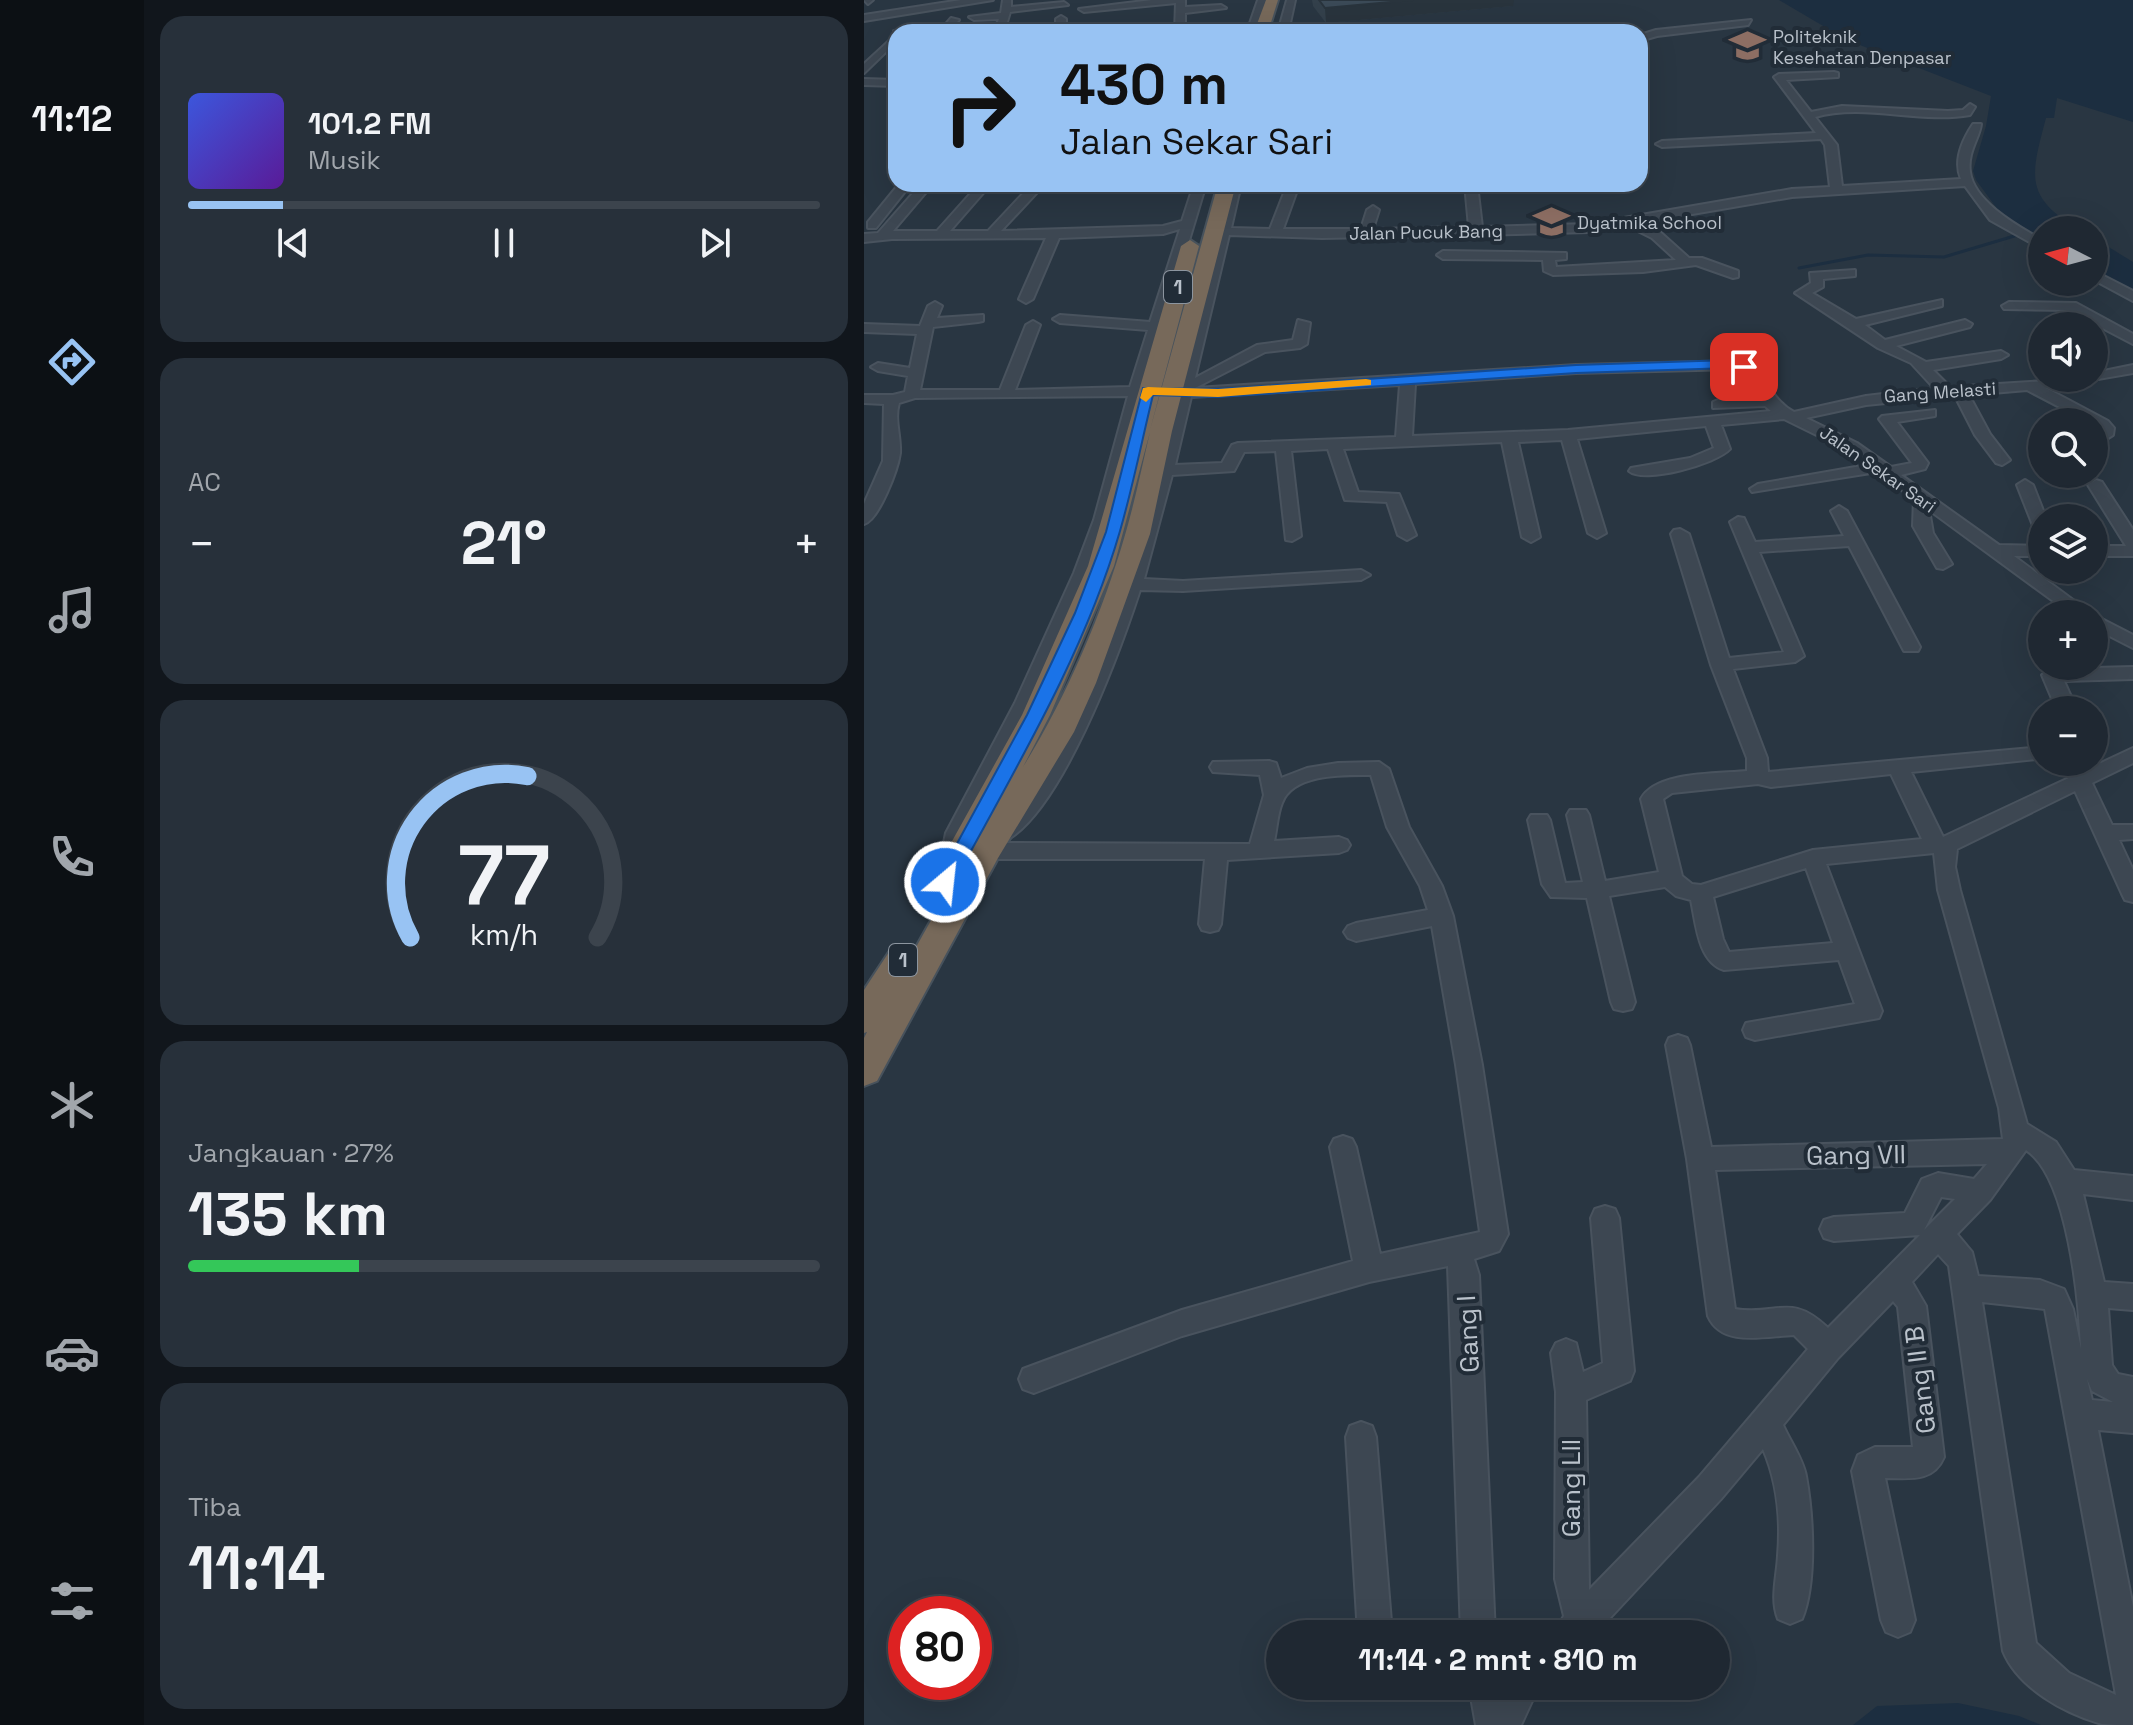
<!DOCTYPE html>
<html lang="id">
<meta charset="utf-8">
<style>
body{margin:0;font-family:"Space Grotesk",sans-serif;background:#27303a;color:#f1f3f6;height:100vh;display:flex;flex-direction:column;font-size:30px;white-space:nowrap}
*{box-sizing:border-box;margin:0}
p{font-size:26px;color:#a1a6ac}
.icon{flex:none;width:44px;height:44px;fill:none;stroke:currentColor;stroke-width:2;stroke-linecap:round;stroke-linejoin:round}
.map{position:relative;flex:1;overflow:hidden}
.side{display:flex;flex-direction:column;gap:16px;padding:16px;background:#11161c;width:720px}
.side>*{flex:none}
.hud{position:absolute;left:24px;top:24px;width:760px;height:168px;border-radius:24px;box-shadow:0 8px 32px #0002,0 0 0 2px #3c444d;background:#98c3f3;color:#111;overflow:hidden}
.needle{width:52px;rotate:276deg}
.tools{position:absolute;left:1164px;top:216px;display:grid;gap:16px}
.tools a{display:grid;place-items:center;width:80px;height:80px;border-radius:50%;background:#1f2832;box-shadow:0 8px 32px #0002,0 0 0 2px #3c444d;font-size:40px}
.speed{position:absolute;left:24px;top:1596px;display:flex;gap:16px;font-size:40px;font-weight:700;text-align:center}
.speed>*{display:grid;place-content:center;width:104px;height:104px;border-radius:50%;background:#1f2832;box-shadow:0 8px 32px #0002,0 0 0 2px #3c444d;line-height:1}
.speed .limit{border:12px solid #d22;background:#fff;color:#111}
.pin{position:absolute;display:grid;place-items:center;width:68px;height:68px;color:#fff;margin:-34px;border-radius:16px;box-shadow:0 4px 12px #0006}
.me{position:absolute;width:88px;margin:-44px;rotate:28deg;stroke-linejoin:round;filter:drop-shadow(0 0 6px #0008)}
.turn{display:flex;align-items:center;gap:28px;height:168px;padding:0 40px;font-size:36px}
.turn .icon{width:104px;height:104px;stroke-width:2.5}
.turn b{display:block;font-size:56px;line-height:68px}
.big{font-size:60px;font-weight:700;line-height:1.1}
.side .widget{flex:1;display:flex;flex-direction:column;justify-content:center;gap:12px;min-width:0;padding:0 28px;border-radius:24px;background:#27303a}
.side .dial{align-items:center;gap:0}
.dial svg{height:208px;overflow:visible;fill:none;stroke:#3c444d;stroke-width:7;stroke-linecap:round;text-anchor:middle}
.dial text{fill:#f1f3f6;stroke:none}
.song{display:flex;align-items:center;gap:24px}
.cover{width:96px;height:96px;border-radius:12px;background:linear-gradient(135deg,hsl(230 70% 55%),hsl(270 70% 35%))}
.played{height:8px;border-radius:4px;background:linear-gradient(90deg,#98c3f3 15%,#3c444d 15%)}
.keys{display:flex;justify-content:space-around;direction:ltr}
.heat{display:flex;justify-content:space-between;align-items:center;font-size:44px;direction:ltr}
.charge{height:12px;border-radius:6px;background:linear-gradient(90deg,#34c759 27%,#3c444d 0)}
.trip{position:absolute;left:402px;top:1620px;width:464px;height:80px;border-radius:40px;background:#1f2832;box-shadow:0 8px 32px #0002,0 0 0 2px #3c444d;font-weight:700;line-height:80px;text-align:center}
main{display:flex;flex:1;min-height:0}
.tab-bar{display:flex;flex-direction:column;width:144px;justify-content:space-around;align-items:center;background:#0c1014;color:#a1a6ac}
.tab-bar .icon{width:56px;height:56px}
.tab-bar .current{color:#98c3f3}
.tab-bar b{font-size:36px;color:#f1f3f6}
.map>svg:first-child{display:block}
.water{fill:#1c2e40}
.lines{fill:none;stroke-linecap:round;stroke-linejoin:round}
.stream{stroke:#1c2e40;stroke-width:3}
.minor-casing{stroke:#49535e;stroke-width:4}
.highway-casing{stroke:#47525c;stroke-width:4}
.minor{fill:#3d4752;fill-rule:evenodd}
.highway{fill:#77695a;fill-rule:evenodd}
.wall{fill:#33404b}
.shaded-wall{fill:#29343d}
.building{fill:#3b4a57;stroke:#29343d;stroke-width:2}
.route{fill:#1a73e8;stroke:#114b97;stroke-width:2}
.slow{fill:#f59e0b}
.labels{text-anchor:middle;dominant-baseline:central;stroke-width:8;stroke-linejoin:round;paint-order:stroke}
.far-poi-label{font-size:18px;fill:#bac2cb;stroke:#212c37;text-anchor:start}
.far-street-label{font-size:18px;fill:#bac2cb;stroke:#212c37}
.shield{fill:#212c37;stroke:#8c959f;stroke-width:2}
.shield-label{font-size:20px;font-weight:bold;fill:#bac2cb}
.near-street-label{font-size:26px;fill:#bac2cb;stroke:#212c37}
</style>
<main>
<nav class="tab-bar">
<b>11:12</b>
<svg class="icon current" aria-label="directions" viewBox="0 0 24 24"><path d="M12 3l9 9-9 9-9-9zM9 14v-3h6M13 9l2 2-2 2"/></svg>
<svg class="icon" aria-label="music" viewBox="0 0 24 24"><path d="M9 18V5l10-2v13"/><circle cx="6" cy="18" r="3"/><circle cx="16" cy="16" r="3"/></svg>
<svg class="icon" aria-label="phone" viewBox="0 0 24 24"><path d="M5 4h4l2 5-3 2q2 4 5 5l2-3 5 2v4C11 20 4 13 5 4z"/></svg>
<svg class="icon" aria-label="climate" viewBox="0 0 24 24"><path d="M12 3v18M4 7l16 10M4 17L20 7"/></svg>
<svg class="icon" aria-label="car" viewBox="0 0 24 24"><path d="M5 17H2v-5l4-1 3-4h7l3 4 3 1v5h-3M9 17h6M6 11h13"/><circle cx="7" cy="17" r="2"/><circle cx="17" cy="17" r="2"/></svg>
<svg class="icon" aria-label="filters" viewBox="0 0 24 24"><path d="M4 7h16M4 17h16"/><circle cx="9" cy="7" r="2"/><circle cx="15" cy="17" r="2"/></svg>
</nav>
<section class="side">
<div class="widget">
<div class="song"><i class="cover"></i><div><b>101.2 FM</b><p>Musik</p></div></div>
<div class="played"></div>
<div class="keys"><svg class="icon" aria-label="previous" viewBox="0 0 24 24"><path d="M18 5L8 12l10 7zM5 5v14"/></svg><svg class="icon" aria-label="pause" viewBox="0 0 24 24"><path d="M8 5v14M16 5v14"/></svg><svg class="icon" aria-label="next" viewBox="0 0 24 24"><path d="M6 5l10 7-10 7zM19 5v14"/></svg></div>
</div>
<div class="widget"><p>AC</p>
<div class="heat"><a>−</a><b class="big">21°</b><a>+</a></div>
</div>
<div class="widget dial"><svg viewBox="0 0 100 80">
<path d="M14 69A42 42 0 1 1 86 69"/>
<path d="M14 69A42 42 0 0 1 59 7" stroke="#98c3f3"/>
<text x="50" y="56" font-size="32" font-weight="700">77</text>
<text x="50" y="72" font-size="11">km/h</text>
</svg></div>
<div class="widget"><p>Jangkauan · 27%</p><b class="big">135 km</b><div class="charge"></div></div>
<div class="widget"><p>Tiba</p><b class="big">11:14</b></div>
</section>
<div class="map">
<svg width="1269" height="1725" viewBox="0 0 1269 1725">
<rect width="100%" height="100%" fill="#293642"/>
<g class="water">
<path d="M915,0H1269V122L1193,98L1190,118H1182C1167,175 1159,197 1216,230H1178V243L1134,210L1112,180L1109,171L1122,126L1127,96L983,40Z"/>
<path d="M1230,238L1269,262V293L1230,272Z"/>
<path d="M1094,1703L1155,1716L1177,1725H989L1013,1706Z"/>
</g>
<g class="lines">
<path class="stream" d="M935,268L1004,255L1080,257L1157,234"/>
<defs>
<g id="minor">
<path d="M0,0H9L4,4Z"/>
<path d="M97,0H129L0,21V15Z"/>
<path d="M139,0H147V7L200,2L204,5L146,12L140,32H130L135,19L110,20L105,17L137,13Z"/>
<path d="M288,0H321V7L357,5L362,8L321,13V32H311L312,3L220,12L215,9Z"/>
<path d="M394,0H402L393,32H383Z"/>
<path d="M423,0H431L424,32H414Z"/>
<path d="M197,16L202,19V32H192V19Z"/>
<path d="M87,18L95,20L84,31H30L81,25Z"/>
<path d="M887,20L884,25L793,36L776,41V35L792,30Z"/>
<path d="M25,41L28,46L0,73V64Z"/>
<path d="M970,72L974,73V77L922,80L947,112L978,106L1084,111L1099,110L1106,104L1111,107L1106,115C1055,124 1001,103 951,117L973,145L978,186L1097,179C1089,160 1099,139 1109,124H1117C1116,137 1103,152 1106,172C1110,202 1154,226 1178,240V249L1126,220L1101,186L928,197L776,223L796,232L825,258H838L874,271V277L869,278L832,265L779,272L689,275L680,271L679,260L579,259L573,255L579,251L702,253V259L691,260L692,267L812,260L788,238L762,225L725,232L612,235L458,238L365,235L331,378L393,345L429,340L434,320L446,323L443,344L436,348L401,352L331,388L712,365L874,361C900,368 906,400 930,412L1002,396L1070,388L1047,363L1014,348L931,293L947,283L946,273L991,270V276L959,279V287L948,293L992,319L1078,300V306L1001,325L1021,340L1101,320L1108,324L1106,327L1032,346L1062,362L1137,351L1144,355L1137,359L1069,370L1086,387L1230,378V373L1269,365V373L1182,388L1244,421L1250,428L1249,435L1230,447V435L1234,428L1230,422H1224L1163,390L1105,395L1126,434L1146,460L1138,465L1132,463L1111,435L1091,396L1002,405L942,418L993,443L1027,467L1048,463L1015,419L1018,416L1071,410V416L1033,422L1064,463L1061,469L1037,475L1135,545L1178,546V556H1150L1228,614H1207L1065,510L1069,533L1088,564L1079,569L1073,568L1049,526L1050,499L1013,472L888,492L886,489L894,484L1003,465L981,449L920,419L857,425L866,449C852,464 780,484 765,471L767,468L826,458L850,448L842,426L713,439L742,533L733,538L724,533L698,440L654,442L676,537L667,542L658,537L638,442L479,449L494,492L535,494L552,535L543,540L534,535L523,502L481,500L464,449L427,451L437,536L428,541L422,540L412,451L380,452L370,471L308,475L280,579L319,581L497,570L506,575L497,580L319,591L276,590C256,651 196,818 137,843L386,844L400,795L396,775L349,772L346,767L349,762L405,761L412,763L417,778L443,768L474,763L515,762L525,769L545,827L578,886L589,916L618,1065L644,1234L635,1251L610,1259L615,1275L631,1634H597L584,1266L505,1282L318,1336L170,1393L159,1389L155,1379L159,1369L318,1310L489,1261L466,1147L470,1139L479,1136L488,1139L492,1147L516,1254L616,1232L592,1065L568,926L492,941L484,938L480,932L484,926L492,923L564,910L556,886L523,827L507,775C481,775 429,773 418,803C413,815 413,829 410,841L475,837L483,840L486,845L483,850L475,853L363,860L357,924L354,930L346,932L338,930L335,924L341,859H124L116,856L113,851L116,846L129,843L122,837L150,814L176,780L240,644L276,538L312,396H279L246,520L228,573L171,703L104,833L95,867H79L76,862L82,833L151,703L210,573L230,520L264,396L51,398L35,403C30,420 37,436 36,453C34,469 15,520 0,524V504L19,461L20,404L0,403V395H29L41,392L44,376L14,371L7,367L14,363L46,368L53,334L0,332V324L56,326L64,306L71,302L78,306L73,318L119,315V321L114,322L69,327L56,390H136L162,325L169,321L176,325L151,390L266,387L284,330L196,323L189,319L196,315L286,322L316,229L299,234L195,238L169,299L162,303L155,299L182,238L28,239L0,242V234L14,233L57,184H69L29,231H73L115,184H127L86,231H124L168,184H181L137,231L299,226L318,221L330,184H342L281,387H314L352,235L345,231L354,227L365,184H377L367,228L406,229L420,193L426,189L432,193L419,229H497L503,210L509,206L515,210L509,229L605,227L601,184H613L618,227L725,224L928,189L966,187L961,145L957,139L798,147L792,144L798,141L952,133L910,77L915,74ZM872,369L879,373L895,397L854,400L849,402V408L901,406L907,411L704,430L548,436L551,384L712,373ZM536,385L532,437L374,443L368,445L358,463L311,465L327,397Z"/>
<path d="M0,79L32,80V86L0,85Z"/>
<path d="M35,184H47L12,228H4V222Z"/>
<path d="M1230,271L1269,291V301L1230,280Z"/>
<path d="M1145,302L1212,303L1269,334V344L1204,310L1140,309L1138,306Z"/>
<path d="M1161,480L1169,485L1182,518H1178V533L1170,528L1153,485Z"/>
<path d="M1232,480L1238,482L1269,530V556H1230V546H1262L1224,485Z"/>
<path d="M975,506L983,511L1056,647L1054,651H1040L985,546L895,552L940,656L931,662L869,669L903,758L904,772L1178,747V757L1172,759L1047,772L1079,837L1269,748V763L1228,783L1248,825H1269V839L1255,840L1269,870V902L1261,900L1258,894L1211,791L1093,849L1091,867L1096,890L1163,1124L1192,1142L1210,1170L1269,1176V1200L1219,1194L1240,1282L1269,1284V1310L1244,1308L1248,1365L1254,1374L1269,1377V1433L1234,1430L1269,1607V1725C1259,1725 1247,1725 1238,1724C1200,1713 1154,1688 1139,1651L1085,1266L1074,1254L1048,1282L1062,1306L1080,1457C1069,1483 1045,1478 1021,1478L1051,1620L1046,1632L1034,1637L1022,1632L1017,1620L988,1471L994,1455L1011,1447H1049L1034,1307L1029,1301L974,1358L919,1425C926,1441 939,1459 942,1476C949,1514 953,1583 938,1619L926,1624L914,1619C906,1599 913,1577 914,1556C917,1520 913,1481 899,1449L857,1499L731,1634H689L700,1616L691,1579L692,1392L687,1353L692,1343L702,1339L712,1343L719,1372L739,1363L727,1218L731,1209L741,1206L751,1209L755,1218L770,1371L766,1381L722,1400L725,1590L835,1477L944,1349L930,1335C901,1336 858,1348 844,1316L823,1159L802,1045L805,1038L814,1035L823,1038L826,1045L847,1147L1139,1139L1135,1108L1074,890L1070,853L962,864L1018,1011L1015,1018L891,1040L882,1037L879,1030L882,1023L991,1004L975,960L860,970C834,962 832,923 827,900L812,896L801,887L745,896L771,1002L768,1009L759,1011L750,1009L747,1002L723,898L687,897L678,884L664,820L667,815H683L686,820L701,883L719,882L703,815L706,810H722L725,815L741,881L795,872L777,799C792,771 854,774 883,771V758L847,665L807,534L810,530L816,529L825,534L865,658L920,652L866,522L874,517L880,518L891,542L980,536L967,511ZM1027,774L1058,839L949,850L837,885L828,884L818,876L799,799L808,793L894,784L907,787ZM942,868L969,943L865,952L859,939L849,897ZM1162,1150C1204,1177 1215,1301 1217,1349L1209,1309L1200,1289L1176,1280L1114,1276L1108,1252L1093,1234L1126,1200ZM1123,1164L1110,1179L1074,1173L1058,1179L1041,1213L970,1217L960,1220L956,1229L960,1238L970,1241L1056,1235L964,1328C926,1292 914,1316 871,1309L851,1170ZM1077,1197L1091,1199L1060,1230ZM1118,1302L1181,1309L1252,1695L1205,1673L1172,1643ZM1223,1379L1228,1391L1249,1402L1228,1400Z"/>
<path d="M1230,615L1269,635V648L1230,628Z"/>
<path d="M1269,667V679L1200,681L1209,701L1199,707L1189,701L1178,675L1188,669Z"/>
<path d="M497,1422L508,1426L512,1437L528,1634H494L482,1437L486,1426Z"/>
<path d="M605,1686H675L657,1725H612Z"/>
</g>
<g id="highway">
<path d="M402,0H414L404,32H390Z"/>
<path d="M354,184H372L308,431L286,534L232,683L210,732L134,858L13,1081L0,1086V1038L3,1032L0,1033V990L27,949L39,945L51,949L84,890L72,887L67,879L158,715L224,566L317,246L326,240L335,246L286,430ZM286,432C278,466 271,501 261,535C238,614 203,696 159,767L186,715L250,566Z"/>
</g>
</defs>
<use href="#minor" class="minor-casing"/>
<use href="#highway" class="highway-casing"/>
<use href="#minor" class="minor"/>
<use href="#highway" class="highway"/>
</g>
<path class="wall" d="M448,0H455L649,6L462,23L449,6Z"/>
<path class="shaded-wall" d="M549,0H650L649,6L462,23L461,8Z"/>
<path class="building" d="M455,0H549L461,8Z"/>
<path class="route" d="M866,360L886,367L880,370L866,368L712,373L354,397L289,395C278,440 269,486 256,531C220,655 151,769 90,882L81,889L74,887L72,882L163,715L211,613L242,532L279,388L354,389L712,365Z"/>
<path class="slow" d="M502,379L507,380V385L354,397L289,395L282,402L276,398L279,388L284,387L354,389Z"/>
<defs>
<symbol id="university-bare" viewBox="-9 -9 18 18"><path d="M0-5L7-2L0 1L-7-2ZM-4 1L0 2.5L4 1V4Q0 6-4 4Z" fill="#8d6e63" stroke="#212c37" stroke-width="2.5" paint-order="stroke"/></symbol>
<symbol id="school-bare" viewBox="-9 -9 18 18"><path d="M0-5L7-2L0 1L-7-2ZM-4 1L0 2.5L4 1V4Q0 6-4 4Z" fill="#8d6e63" stroke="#212c37" stroke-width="2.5" paint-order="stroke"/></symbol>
</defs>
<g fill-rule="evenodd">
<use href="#university-bare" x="858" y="20" width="51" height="51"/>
<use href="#school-bare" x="662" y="196" width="51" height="51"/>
</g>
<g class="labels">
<g class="far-poi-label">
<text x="909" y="36">Politeknik<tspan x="909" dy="21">Kesehatan Denpasar</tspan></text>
<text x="713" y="222">Dyatmika School</text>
</g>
<g class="far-street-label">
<text transform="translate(562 232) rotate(-1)">Jalan Pucuk Bang</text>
<text transform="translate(1076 392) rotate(-4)">Gang Melasti</text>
<text transform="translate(1014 469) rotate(35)">Jalan Sekar Sari</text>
</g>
<g class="shield">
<rect x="300" y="271" width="28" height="32" rx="6"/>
<rect x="25" y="944" width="28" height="32" rx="6"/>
</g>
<g class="shield-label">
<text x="314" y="287">1</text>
<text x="39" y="960">1</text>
</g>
<g class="near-street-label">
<text transform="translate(992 1155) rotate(-1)">Gang VII</text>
<text transform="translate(604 1334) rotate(-93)">Gang I</text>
<text transform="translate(1056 1380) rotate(-97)">Gang II B</text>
<text transform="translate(707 1488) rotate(-90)">Gang Lll</text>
</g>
</g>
</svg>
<div class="tools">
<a><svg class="needle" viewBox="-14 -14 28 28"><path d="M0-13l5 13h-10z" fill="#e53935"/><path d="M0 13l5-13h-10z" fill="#a1a6ac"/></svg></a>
<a><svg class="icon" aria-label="sound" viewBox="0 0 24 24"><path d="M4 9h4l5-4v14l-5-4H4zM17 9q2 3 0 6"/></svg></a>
<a><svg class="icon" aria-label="search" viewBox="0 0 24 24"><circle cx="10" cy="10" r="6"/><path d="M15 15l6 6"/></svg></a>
<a><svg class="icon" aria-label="layers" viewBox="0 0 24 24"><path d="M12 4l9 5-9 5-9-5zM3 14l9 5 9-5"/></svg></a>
<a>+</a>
<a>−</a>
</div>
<div class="speed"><div class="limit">80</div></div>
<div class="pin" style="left:880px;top:367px;background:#d93025"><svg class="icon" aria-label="arrive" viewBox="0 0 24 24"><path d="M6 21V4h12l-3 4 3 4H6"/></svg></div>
<svg class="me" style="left:81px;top:882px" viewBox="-20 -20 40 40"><circle r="17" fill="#1a73e8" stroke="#fff" stroke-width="3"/><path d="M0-11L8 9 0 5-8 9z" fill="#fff"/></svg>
<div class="trip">11:14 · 2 mnt · 810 m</div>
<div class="hud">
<div class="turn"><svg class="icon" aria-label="right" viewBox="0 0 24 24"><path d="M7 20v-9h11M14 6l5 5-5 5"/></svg><div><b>430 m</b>Jalan Sekar Sari</div></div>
</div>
</div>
</main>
